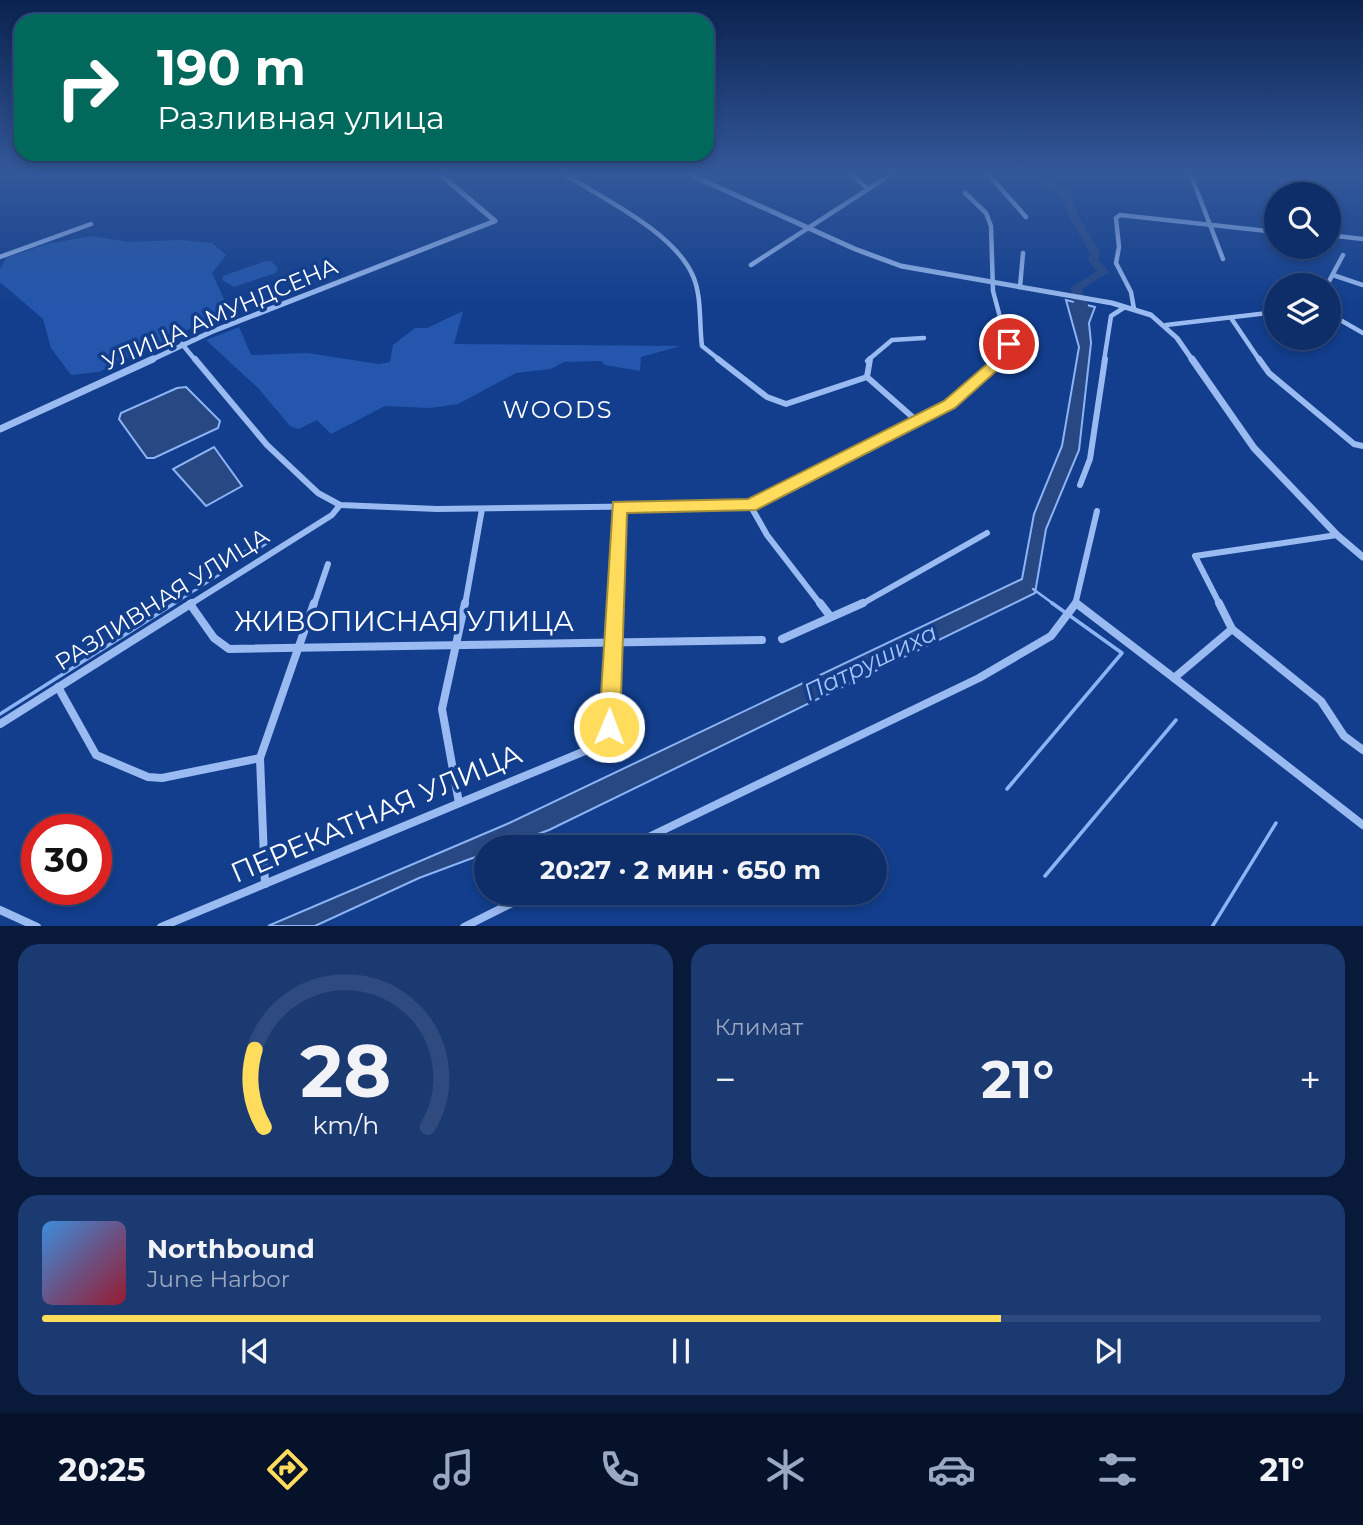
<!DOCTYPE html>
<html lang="ru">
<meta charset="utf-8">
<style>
body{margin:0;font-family:Montserrat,sans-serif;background:#1c3a72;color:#f1f3f6;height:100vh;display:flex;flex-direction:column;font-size:26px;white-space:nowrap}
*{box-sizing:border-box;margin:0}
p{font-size:23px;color:#9ba8c1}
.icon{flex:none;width:38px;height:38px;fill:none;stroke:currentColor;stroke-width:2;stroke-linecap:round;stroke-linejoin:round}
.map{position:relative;height:926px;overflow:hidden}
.side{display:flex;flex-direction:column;gap:18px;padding:18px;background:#08193a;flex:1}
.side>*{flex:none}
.top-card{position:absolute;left:14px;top:14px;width:700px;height:147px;border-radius:21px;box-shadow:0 4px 10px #0003,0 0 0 2px #2e4a7e;background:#00695c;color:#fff;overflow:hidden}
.buttons{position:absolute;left:1264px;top:182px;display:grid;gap:14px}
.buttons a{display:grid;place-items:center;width:77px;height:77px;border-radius:50%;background:#0e2e6a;box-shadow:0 4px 10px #0003,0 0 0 2px #2e4a7e;font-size:35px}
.speed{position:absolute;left:21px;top:814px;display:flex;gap:14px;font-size:35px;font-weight:700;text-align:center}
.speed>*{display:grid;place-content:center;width:91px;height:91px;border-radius:50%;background:#0e2e6a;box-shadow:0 4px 10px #0003,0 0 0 2px #2e4a7e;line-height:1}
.speed .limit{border:10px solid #d22;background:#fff;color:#111}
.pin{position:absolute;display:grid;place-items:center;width:60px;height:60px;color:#fff;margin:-30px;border:4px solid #fff;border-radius:50%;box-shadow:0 2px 7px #0007}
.me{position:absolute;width:77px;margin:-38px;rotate:1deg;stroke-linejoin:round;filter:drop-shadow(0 0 5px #0008)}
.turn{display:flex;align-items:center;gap:24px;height:147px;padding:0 28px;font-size:32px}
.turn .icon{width:91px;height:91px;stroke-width:2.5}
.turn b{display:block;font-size:49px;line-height:60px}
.big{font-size:52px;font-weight:700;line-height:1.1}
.side .widget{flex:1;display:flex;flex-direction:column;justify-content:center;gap:10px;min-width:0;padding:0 24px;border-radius:21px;background:#1c3a72}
.side .dial{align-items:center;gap:0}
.dial svg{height:182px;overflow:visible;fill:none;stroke:#2e4a7e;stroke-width:7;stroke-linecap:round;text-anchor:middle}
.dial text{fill:#f1f3f6;stroke:none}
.song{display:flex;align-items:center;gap:21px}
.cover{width:84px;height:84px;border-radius:10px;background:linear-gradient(135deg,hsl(210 70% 55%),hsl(350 70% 35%))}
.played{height:7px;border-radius:4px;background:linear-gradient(90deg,#ffdc5b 75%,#2e4a7e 75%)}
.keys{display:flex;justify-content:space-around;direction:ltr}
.heat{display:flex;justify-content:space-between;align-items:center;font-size:38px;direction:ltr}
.side .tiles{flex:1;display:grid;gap:18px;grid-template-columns:1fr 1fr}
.widget:last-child{grid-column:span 2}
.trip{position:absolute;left:474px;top:835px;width:413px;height:70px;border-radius:35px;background:#0e2e6a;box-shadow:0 4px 10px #0003,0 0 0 2px #2e4a7e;font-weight:700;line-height:70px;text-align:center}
.menu{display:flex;height:112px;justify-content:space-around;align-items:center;background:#06122a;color:#9ba8c1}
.menu .icon{width:49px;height:49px}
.menu .active{color:#ffdc5b}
.menu b{font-size:32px;color:#f1f3f6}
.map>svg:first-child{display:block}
.green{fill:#2356ac}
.water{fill:#274883;stroke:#8cb4f5;stroke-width:2}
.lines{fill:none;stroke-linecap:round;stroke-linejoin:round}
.stream-far1{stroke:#8cb4f5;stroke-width:2.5}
.stream{stroke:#8cb4f5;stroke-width:3.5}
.river{fill:#274883;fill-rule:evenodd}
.minor-far2{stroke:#9abbf1;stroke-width:4.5}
.minor-far1{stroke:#9abbf1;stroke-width:6}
.minor{stroke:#9abbf1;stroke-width:8}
.tertiary-far1{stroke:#9abbf1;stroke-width:5}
.tertiary{stroke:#9abbf1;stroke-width:7}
.route{fill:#ffdc5b;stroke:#a68f3b;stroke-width:2}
.labels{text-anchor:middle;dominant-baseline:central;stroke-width:7;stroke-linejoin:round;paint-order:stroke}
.street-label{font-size:23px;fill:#fff;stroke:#123e8d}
.neighbourhood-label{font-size:24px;letter-spacing:2px;fill:#fff;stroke:#123e8d}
.water-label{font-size:24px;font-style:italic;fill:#a6c5f9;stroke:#123e8d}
.near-street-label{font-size:28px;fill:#fff;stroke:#123e8d}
</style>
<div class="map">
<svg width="1363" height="927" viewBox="0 0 1363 927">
<rect width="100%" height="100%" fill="#123e8d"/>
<g class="green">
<path d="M92,236L129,242L179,240L212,243L226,255L212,273L229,310L99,372L71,375L51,348L43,319L0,282V269L6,258L47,244Z"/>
<path d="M266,261L272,262L278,269L275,273L234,287L222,280L223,276Z"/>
<path d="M463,311L454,344L681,346L641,357L640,371L605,365L601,361L564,362L551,369L516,373L458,404L430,408L385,406L331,434L317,420L299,429L290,426L258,388L206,340L239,327L251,355L307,353L379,364L390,362L393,345L415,328H427Z"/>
</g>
<g class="water">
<path d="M1066,300L1095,307L1089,323L1091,343L1079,450L1046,529L1035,593L549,830L502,847H486V853L419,878L315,926H268L507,824L1022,579L1034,514L1062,446L1079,347Z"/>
<path d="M186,387L220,421L218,428L154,458H147L119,419L121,413L177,388Z"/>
<path d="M214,447L242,486L206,506L173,469Z"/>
</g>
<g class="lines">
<g class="stream-far1">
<path d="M1033,589L1055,605"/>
<path d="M172,605L222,573L237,553L260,548L270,541"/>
</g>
<g class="stream">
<path d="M0,714L175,603"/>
<path d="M1007,789L1122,653L1052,603"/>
<path d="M1045,876L1176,720"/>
<path d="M1212,927L1276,823"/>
</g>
<path class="river" d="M1044,175H1054L1050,183L1069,193L1080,219L1100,253L1098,260L1109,272L1082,289L1088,305L1087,326H1079C1075,314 1075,300 1070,288L1097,271L1088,260L1090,253L1070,219L1062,197L1040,184Z"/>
<g class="minor-far2">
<path d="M566,175C605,200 674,232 693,276C702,297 699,323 702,346L721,361"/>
<path d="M852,175L868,189"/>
<path d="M989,175L1026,217"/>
<path d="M1191,175L1223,259"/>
<path d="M965,193L986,213L991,226L993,291L1008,347L1007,354L999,361"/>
<path d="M1328,235L1363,239"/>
<path d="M0,257L91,224"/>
<path d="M751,265L890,175"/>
<path d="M1333,275L1363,285"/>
<path d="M1327,285L1343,255"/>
<path d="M1020,287L1023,253"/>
<path d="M1134,309L1131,292L1116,263L1119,247L1116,218L1120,215L1276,232"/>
<path d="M1328,313L1363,333"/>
<path d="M1231,318L1260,361"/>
<path d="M1166,325L1276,312"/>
<path d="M182,344L196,361"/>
<path d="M867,361L892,340L924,338"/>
<path d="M1104,361L1111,316L1125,307"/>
</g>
<g class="minor-far1">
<path d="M195,359L267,445L318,493L340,505L437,509L750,505L949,405L1001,359"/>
<path d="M718,359L767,397L786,404L867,377"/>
<path d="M870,359L867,377L917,421"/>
<path d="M1259,359L1269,373L1354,444L1363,446"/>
<path d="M1080,485L1090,459L1105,359"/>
<path d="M750,505L767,535L821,605"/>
<path d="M1076,603L1078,605"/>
<path d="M189,605L332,515L340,505"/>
<path d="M314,605L328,564"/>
<path d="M465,605L482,509"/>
<path d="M615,605L619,507"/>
<path d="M860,605L987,533"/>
<path d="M1075,605L1097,511"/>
<path d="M1220,605L1195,556L1337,535"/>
</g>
<g class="minor">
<path d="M820,603L830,616"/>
<path d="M1076,603L1174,678"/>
<path d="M1219,603L1232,629L1174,678L1363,825"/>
<path d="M190,604L214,638L229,649L762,640"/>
<path d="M1232,629L1321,701L1344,736L1363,750"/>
<path d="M782,639L863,603"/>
<path d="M58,687L96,755L148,777L162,778L260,758"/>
<path d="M0,724L192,603"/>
<path d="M459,803L442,709L465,603"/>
<path d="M628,847L979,678L1051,636L1076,603"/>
<path d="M265,884L260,758L314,603"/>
<path d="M0,910L37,927"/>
<path d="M161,927L597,746L606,739L609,727L615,603"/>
<path d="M464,927L534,892"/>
</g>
<g class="tertiary-far1">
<path d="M691,175L855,249L901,266L1112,303L1151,315L1177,338L1193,361"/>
<path d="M149,361L211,332L495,221L441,175"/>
</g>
<g class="tertiary">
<path d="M1192,359L1254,448L1337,535L1363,557"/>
<path d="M0,429L153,359"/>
</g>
</g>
<linearGradient id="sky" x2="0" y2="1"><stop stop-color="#0a224e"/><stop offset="0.57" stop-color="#33589a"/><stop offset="1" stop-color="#33589a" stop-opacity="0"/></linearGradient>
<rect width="1363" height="305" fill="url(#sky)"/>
<path class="route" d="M1009,340L1016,344L1012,357L955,408L756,510L627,513L620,727L617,734L609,737L602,734L599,727L613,502L748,499L944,401L1001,352L1004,341Z"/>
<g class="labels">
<g class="street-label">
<text transform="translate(220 314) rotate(-23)">УЛИЦА АМУНДСЕНА</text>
<text transform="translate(162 599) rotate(-32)">РАЗЛИВНАЯ УЛИЦА</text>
</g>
<g class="neighbourhood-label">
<text x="558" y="409">WOODS</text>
</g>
<g class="water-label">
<text transform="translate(870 662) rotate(-26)">Патрушиха</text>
</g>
<g class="near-street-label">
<text x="404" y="621">ЖИВОПИСНАЯ УЛИЦА</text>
<text transform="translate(376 813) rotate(-23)">ПЕРЕКАТНАЯ УЛИЦА</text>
</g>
</g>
</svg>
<div class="buttons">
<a><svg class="icon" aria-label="search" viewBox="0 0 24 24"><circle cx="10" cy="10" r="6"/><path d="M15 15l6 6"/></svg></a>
<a><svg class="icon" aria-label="layers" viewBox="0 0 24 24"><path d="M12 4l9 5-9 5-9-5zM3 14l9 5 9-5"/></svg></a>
</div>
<div class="speed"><div class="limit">30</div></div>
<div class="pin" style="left:1009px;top:344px;background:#d93025"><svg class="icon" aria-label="arrive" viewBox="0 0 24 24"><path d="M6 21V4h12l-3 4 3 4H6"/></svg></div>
<svg class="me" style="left:609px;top:727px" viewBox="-20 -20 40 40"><circle r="17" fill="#ffdc5b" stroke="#fff" stroke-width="3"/><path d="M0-11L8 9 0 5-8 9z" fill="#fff"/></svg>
<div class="trip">20:27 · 2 мин · 650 m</div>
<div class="top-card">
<div class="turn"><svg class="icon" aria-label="right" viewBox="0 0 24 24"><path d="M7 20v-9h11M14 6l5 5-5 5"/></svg><div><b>190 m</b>Разливная улица</div></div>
</div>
</div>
<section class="side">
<div class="tiles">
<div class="widget dial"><svg viewBox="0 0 100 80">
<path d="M14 69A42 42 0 1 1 86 69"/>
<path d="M14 69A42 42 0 0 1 10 35" stroke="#ffdc5b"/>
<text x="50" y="56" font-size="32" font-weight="700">28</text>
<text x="50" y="72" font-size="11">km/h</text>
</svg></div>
<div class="widget"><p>Климат</p>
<div class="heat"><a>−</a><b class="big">21°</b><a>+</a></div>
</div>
<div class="widget">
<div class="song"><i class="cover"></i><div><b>Northbound</b><p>June Harbor</p></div></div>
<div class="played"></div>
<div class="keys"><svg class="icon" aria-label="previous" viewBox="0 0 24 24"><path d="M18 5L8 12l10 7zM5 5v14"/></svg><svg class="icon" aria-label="pause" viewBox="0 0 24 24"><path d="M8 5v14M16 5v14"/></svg><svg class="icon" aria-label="next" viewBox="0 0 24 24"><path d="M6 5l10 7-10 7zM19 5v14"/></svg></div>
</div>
</div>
</section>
<nav class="menu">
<b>20:25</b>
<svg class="icon active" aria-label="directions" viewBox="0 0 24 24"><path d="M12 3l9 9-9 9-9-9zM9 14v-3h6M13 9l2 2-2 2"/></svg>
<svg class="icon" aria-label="music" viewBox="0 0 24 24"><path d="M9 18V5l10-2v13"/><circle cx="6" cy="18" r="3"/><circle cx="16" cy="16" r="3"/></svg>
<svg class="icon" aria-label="phone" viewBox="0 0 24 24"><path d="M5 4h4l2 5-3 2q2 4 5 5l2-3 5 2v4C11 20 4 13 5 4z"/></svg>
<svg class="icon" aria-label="climate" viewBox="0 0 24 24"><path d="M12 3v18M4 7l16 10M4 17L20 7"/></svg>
<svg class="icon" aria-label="car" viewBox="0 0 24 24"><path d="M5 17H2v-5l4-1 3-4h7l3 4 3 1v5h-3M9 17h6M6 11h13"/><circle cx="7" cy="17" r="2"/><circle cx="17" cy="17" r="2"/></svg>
<svg class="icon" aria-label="filters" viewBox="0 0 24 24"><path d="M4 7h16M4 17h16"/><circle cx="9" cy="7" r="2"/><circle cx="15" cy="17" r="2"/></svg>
<b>21°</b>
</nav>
